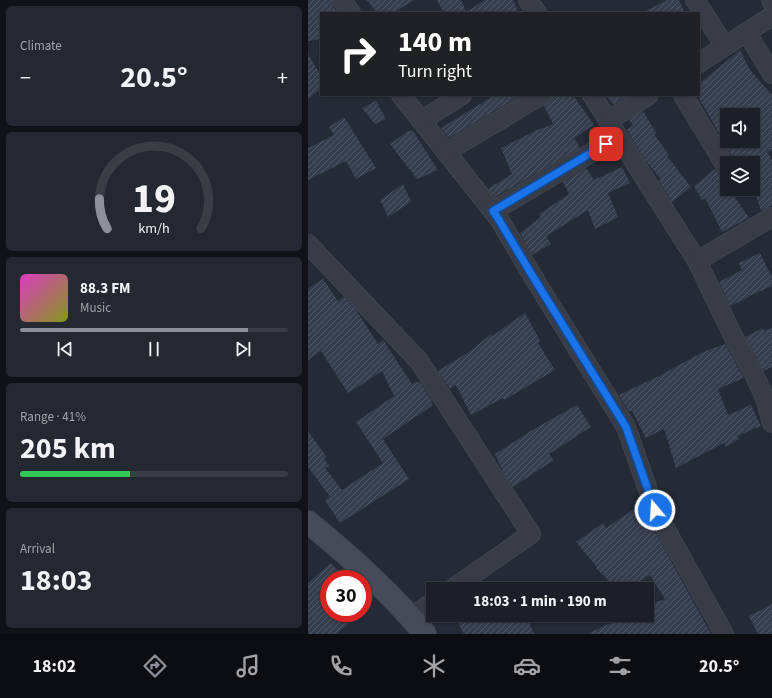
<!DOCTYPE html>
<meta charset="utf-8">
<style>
body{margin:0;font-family:"Source Sans 3",sans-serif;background:#242830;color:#f1f3f6;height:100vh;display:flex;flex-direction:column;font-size:15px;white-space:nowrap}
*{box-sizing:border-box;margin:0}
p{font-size:13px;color:#a0a3a8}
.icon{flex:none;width:22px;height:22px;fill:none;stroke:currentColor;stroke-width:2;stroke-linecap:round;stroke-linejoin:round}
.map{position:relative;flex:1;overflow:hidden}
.drawer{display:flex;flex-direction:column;gap:6px;padding:6px;background:#0f1216;width:308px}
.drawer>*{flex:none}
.hud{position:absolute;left:12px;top:12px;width:380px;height:84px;border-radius:0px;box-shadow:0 1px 3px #0004,0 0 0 1px #393e45;background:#202124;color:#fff;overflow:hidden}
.buttons{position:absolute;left:412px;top:108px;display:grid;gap:8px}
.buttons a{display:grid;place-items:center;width:40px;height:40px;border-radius:0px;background:#1b2028;box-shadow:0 1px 3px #0004,0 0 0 1px #393e45;font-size:20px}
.speed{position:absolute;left:12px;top:570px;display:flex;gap:8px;font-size:20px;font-weight:700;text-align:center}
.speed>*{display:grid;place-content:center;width:52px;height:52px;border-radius:50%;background:#1b2028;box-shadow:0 1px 3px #0004,0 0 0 1px #393e45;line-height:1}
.speed .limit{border:6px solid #d22;background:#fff;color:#111}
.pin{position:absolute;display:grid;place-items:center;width:34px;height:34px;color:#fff;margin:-17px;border-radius:8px;box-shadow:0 2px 6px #0006}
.me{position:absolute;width:44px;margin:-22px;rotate:342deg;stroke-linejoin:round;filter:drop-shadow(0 0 3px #0008)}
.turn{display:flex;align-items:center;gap:14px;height:84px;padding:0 12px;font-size:18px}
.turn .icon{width:52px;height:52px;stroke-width:2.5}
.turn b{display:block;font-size:28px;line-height:34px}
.big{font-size:30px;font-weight:700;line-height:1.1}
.drawer .widget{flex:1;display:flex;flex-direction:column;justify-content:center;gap:6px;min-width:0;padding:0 14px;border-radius:6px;background:#242830}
.drawer .dial{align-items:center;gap:0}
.dial svg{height:104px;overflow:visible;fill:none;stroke:#393e45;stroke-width:7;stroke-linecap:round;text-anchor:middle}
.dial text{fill:#f1f3f6;stroke:none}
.song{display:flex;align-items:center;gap:12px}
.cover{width:48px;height:48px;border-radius:6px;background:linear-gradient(135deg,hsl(310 70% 55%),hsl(70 70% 35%))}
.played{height:4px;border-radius:2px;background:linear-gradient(90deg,#8c9099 85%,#393e45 85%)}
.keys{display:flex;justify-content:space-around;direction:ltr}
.heat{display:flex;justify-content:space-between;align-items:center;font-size:22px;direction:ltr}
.charge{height:6px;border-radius:3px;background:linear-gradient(90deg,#34c759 41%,#393e45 0)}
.trip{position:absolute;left:118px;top:582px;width:228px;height:40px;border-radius:0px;background:#1b2028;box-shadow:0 1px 3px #0004,0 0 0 1px #393e45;font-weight:700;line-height:40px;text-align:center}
.menu{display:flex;height:64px;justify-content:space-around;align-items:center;background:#0b0d10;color:#a0a3a8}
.menu .icon{width:28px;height:28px}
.menu .selected{color:#8c9099}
.menu b{font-size:18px;color:#f1f3f6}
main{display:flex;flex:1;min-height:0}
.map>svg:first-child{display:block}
.building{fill:url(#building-hatch);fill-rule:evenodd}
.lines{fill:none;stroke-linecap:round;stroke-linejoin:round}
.minor-casing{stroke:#404550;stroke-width:20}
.secondary-casing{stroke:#404550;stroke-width:24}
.minor{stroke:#373c47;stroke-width:18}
.secondary{stroke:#464b5a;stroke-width:22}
.route-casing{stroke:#114b97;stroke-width:10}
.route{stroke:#1a73e8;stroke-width:7}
</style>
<main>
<section class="drawer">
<div class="widget"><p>Climate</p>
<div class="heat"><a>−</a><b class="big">20.5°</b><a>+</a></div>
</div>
<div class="widget dial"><svg viewBox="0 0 100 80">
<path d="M14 69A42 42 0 1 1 86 69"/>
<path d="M14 69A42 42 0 0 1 8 46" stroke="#8c9099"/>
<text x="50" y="56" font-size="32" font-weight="700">19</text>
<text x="50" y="72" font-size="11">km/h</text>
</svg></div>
<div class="widget">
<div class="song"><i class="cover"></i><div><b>88.3 FM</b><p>Music</p></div></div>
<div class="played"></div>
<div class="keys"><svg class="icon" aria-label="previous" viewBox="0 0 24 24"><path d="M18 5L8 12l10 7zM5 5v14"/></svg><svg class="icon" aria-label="pause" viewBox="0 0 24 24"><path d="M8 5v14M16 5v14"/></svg><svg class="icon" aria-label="next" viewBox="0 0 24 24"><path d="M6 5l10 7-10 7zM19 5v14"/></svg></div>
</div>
<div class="widget"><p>Range · 41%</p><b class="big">205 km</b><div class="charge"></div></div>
<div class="widget"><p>Arrival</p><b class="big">18:03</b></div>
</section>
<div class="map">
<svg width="464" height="634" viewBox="0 0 464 634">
<defs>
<pattern id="building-hatch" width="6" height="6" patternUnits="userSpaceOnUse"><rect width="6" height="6" fill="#363d4d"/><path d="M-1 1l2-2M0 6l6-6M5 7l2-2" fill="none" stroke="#515765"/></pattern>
</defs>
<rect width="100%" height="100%" fill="#242a36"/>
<g class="building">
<path d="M0,0H24L25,6L30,13H13V39L0,41Z"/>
<path d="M59,0H106L85,13H69Z"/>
<path d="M129,0H153L158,12L177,0H205L211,13H136Z"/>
<path d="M359,0H371L377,13H334Z"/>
<path d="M432,50L442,70L464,95V149L459,152L464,160V205L453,211L445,185V163H428L391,98V84ZM419,115H445V141H419Z"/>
<path d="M0,54L13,76V89L0,99Z"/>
<path d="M187,95H213L141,138L133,128Z"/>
<path d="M244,95H265L286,125L266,138L272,148L187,197L180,189L204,174L193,148L227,131L245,124L236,106L243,100Z"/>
<path d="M297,95H321L306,105Z"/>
<path d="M68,101L78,119L67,124L54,108Z"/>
<path d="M335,111L348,133L346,134L361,155L359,156L383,187L364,202L351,181L353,179L337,160L319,130L325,125L321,120Z"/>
<path d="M36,117L68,168L48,179L38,161L0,180V148L26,135L21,127Z"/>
<path d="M100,131H105L130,170L109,179L82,144Z"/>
<path d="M314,167L322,183L300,193L310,217L287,229L280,210L238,236L243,244L224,255L212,233L233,217L231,214L261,194L255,182L278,168L286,180Z"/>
<path d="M407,169L419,186V189H421L441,218L414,232L397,198L394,200L386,186Z"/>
<path d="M95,184L103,202L80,217L72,200Z"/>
<path d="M452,253L464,278V286L441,296V297L422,306L411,282L434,270L431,263Z"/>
<path d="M15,279L30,301L36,297L46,307L70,344L75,340L104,384L109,381L110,383L112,382L124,401L123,402L125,405L75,439L101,479L32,523L17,500L22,497L0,467V431L18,456L16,458L21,466L17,468L34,490L75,463L48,422L86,396L74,371L40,393L13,351L0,360V289Z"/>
<path d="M217,313L232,341L230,343L247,370L196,400L195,398L163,415L148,385L142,389L130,371L161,352L183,334L184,336Z"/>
<path d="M455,328L456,331L464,328V367L456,371L437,337Z"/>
<path d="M417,344L436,378L410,389L420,415L443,405L453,426L429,436L431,439L418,447L416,443L368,468L356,429L338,438L324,411H321L311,395L349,377L395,352Z"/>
<path d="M269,405L283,427L241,454L246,460L205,487L196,474L187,454L226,429Z"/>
<path d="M334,504L338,515L403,634H279L321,615H339V606L357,599L342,575L319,589H309L288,568L289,567L268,542L295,523L298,528Z"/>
<path d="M23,563L37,579H21V613H54L28,634H0V583Z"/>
<path d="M464,604V634H450L441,616Z"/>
<path d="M146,615H218L226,634H156Z"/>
</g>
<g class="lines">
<defs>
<g id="minor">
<path d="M34,0L43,13"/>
<path d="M220,0L229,13"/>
<path d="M387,0L417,46"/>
<path d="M463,0L464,2"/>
<path d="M439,33L464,74"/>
<path d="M391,63L464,16"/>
<path d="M93,95L191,219L227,280L318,427L347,510L416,634"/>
<path d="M284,95L389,261L426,338L445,372L457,398L464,423"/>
<path d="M375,95L419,168"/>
<path d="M113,121L154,95"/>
<path d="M300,121L341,95"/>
<path d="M138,152L234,95"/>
<path d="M185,211L310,137"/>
<path d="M0,244L111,361L223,534L144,589"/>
<path d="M389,261L464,217"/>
<path d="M102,618L125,602"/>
</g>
<path id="secondary" d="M0,522C42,556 83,593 117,634"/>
</defs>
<use href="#minor" class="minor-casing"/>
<use href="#secondary" class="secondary-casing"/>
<use href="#minor" class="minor"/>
<use href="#secondary" class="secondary"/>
</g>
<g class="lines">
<defs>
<path id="route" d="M298,144L185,211L191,220L227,280L318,427L347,510"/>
</defs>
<use href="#route" class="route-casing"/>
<use href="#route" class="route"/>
</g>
</svg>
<div class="buttons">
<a><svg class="icon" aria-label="sound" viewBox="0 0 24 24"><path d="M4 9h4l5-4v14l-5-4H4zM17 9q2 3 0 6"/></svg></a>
<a><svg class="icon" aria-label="layers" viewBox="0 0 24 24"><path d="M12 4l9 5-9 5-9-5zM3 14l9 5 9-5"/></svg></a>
</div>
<div class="speed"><div class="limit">30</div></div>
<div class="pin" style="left:298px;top:144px;background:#d93025"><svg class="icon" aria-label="arrive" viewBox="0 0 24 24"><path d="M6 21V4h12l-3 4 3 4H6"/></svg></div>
<svg class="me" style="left:347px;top:510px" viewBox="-20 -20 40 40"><circle r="17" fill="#1a73e8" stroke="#fff" stroke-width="3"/><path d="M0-11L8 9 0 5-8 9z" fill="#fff"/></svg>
<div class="trip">18:03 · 1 min · 190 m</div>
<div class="hud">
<div class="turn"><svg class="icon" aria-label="right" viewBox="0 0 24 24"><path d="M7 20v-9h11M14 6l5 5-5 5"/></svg><div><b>140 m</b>Turn right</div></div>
</div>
</div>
</main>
<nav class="menu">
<b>18:02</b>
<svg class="icon selected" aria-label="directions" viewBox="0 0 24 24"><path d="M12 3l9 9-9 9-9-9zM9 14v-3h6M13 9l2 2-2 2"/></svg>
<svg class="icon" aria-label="music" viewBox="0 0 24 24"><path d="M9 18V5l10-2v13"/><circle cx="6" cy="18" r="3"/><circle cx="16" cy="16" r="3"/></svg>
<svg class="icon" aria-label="phone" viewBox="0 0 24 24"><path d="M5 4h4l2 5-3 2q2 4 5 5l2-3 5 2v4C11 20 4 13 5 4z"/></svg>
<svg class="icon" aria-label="climate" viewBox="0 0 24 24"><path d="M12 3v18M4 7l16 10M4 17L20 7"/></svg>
<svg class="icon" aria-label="car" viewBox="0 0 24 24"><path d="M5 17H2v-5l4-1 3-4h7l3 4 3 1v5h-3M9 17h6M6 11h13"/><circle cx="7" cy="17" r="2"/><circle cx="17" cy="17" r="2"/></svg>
<svg class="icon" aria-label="filters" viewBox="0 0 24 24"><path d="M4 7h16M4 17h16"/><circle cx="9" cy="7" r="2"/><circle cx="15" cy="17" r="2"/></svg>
<b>20.5°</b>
</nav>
